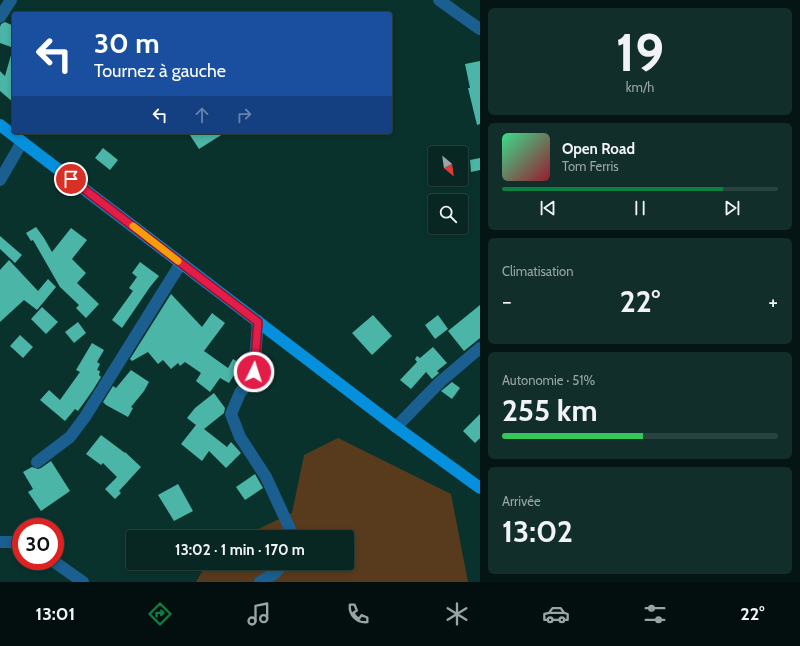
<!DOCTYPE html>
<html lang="fr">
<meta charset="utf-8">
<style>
body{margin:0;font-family:Cabin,sans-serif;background:#112e2a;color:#f1f3f6;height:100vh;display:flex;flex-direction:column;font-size:15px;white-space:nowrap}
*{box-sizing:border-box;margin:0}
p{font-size:13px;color:#98a5a5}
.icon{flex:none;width:22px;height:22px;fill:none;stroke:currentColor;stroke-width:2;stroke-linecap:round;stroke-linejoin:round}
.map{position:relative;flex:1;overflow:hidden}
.sheet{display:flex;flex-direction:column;gap:8px;padding:8px;background:#041513;width:320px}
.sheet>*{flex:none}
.top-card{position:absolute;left:12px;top:12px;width:380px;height:122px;border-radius:4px;box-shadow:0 2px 6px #0003,0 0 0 1px #294340;background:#1a4fa0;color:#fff;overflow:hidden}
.needle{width:26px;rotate:151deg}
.controls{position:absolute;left:428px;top:146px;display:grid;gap:8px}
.controls a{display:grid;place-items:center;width:40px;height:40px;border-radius:4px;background:#082622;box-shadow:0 2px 6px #0003,0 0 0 1px #294340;font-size:20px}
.speed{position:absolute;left:12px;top:518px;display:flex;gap:8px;font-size:20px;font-weight:700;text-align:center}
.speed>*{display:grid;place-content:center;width:52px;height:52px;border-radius:50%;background:#082622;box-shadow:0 2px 6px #0003,0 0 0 1px #294340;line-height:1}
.speed .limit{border:6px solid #d22;background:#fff;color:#111}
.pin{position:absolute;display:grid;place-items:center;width:34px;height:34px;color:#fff;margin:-17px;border:2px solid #fff;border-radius:50%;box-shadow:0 1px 4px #0007}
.me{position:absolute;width:44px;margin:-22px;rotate:4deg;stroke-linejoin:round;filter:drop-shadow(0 0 3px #0008)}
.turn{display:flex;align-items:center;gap:14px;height:84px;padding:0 16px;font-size:18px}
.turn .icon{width:52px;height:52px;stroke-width:2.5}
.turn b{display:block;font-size:28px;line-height:34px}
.lanes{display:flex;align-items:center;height:38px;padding:0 16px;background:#0003;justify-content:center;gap:20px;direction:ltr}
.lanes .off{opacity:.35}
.big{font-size:30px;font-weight:800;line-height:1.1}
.sheet .widget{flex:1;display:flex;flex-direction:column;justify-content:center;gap:6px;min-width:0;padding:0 14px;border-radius:6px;background:#112e2a}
.sheet .dial{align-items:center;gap:0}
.dial b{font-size:52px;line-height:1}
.song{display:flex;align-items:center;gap:12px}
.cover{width:48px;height:48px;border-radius:6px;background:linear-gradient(135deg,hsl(150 70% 55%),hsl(350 70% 35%))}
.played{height:4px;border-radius:2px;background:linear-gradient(90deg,#0b8043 80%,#294340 80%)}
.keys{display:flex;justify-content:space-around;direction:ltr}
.heat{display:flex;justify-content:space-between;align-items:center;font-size:22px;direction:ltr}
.charge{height:6px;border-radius:3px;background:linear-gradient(90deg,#34c759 51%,#294340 0)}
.trip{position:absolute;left:126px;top:530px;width:228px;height:40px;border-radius:4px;background:#082622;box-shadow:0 2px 6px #0003,0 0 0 1px #294340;font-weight:800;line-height:40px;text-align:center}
.tab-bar{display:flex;height:64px;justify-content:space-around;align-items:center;background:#030f0e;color:#98a5a5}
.tab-bar .icon{width:28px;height:28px}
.tab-bar .current{color:#0b8043}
.tab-bar b{font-size:18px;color:#f1f3f6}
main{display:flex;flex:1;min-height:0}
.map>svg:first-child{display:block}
.green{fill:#583a1d}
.building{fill:#4bb5a7}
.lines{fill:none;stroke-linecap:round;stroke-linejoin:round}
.minor{stroke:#1a5f8f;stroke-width:12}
.major{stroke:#0590de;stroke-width:12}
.route-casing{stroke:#92132f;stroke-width:10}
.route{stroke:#e11d48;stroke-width:7}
.slow{stroke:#f59e0b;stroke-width:7}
</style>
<main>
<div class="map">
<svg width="480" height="582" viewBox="0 0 480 582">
<rect width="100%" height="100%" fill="#0a322d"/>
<path class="green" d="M338,438L451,494L468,582H196L207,563H347V537H241L292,513L304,455Z"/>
<g class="building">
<path d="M5,22L14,26V48L0,43V27L1,24Z"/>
<path d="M11,55H14V103L0,91V71L5,76Z"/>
<path d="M480,61V124L477,125L468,88H470L465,64Z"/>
<path d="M188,132H226L199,149Z"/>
<path d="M103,148L118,160L110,170L95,158Z"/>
<path d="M480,158V170L471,172L470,160Z"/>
<path d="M36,227L44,238L52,252L71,228L87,240L72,259L86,273L77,283L99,304L86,318L76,308L79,305L60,287L33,240L31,241L26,233Z"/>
<path d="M0,236L22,255L15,263L0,249Z"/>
<path d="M9,260L38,291L48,279L56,287L37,310L24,300L0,322V270Z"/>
<path d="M140,262L159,276L150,287L122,328L112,320L133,291L129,288L137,277L132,273Z"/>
<path d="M171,294L202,327L212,313L225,323L204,351L228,368L233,359L247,367V370L241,379L234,375L229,383L220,378L210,392L196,381L201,373L185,362L180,366L178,363L171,369L163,360L158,364L148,352L132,361L130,359Z"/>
<path d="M480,305V338L464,351L448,331Z"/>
<path d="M42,307L58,322L46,334L31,319Z"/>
<path d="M373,315L392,336L372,355L352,333Z"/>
<path d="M438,315L448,329L435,339L425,325Z"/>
<path d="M78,322L86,333L74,343L65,332Z"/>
<path d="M20,335L33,347L23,358L10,346Z"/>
<path d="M92,343L104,350L97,362L100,364L97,370L100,371L99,375L101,377L93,390L78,411L75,409L65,421L40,400L49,390L60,400L80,372L76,370Z"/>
<path d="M433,347L447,363L437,371L439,373L432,379L426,372L411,389L400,380L417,362L415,359L417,356L420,358Z"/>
<path d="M131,370L149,382L144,391L131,407L133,408L128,417L106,405L103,402L113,386L116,388Z"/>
<path d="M452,382L460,388L452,399L441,391Z"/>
<path d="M214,393L225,408L224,413L204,429L227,447L231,442L241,453L226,468L209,451L202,461L181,444L196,425L187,418L195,408Z"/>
<path d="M480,414V438L475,443L463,431Z"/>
<path d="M101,435L125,453V452L141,467L119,491L121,493L115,499L105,489L117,477L103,463L101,465L86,454Z"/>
<path d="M51,461L70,491L41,511L28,492L33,489L23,472L32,467L38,469L41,468Z"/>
<path d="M255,474L263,488L245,500L236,487Z"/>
<path d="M178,484L193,511L174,521L158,495Z"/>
</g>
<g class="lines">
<g class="minor">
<path d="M439,0L457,13L480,29"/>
<path d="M0,17L11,0"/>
<path d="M0,180L22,142"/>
<path d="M258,321L254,372L250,380L240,393L231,414L240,437L266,477L290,529L289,537"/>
<path d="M396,427L440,382L480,348"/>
<path d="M37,462L70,437L85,417L181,263"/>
<path d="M0,542H10L21,544"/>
<path d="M53,561L83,582"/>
<path d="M260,582L275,573L284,563"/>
</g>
<path class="major" d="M0,125L396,427L480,488"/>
</g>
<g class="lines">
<defs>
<path id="route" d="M71,179L258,322L254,372"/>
</defs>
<use href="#route" class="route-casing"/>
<use href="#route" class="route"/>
<path class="slow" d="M133,226L178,261"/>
</g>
</svg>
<div class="controls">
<a><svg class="needle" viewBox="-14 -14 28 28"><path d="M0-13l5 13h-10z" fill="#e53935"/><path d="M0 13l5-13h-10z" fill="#98a5a5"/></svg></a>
<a><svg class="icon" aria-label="search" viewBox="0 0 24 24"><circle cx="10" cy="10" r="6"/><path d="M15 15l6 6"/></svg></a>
</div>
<div class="speed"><div class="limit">30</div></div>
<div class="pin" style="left:71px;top:179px;background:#d93025"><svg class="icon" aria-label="arrive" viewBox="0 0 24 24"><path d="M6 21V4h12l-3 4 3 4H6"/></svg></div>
<svg class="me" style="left:254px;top:372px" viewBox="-20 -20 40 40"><circle r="17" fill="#e11d48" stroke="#fff" stroke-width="3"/><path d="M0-11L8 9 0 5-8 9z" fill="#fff"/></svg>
<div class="trip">13:02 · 1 min · 170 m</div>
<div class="top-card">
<div class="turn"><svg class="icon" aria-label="left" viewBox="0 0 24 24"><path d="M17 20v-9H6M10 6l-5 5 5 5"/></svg><div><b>30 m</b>Tournez à gauche</div></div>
<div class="lanes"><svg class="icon" aria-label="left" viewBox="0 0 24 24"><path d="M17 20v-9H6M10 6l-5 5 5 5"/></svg><svg class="icon off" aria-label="ahead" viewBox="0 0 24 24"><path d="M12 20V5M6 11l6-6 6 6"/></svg><svg class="icon off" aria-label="right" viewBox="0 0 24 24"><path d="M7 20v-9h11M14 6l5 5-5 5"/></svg></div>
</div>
</div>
<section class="sheet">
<div class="widget dial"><b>19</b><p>km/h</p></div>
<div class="widget">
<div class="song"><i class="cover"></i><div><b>Open Road</b><p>Tom Ferris</p></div></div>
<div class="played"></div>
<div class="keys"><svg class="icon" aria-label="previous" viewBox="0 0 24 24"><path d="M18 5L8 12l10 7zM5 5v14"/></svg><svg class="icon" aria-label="pause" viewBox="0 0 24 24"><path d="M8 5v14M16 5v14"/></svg><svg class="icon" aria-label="next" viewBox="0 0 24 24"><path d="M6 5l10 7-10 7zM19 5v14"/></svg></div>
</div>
<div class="widget"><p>Climatisation</p>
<div class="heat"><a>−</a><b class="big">22°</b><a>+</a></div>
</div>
<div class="widget"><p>Autonomie · 51%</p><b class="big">255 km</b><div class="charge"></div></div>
<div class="widget"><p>Arrivée</p><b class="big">13:02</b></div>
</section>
</main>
<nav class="tab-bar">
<b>13:01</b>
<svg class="icon current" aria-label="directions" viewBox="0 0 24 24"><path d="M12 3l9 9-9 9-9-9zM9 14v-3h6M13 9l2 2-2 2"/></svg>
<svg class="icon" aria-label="music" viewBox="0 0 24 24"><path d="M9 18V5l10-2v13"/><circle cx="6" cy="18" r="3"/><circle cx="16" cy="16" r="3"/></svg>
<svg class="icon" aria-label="phone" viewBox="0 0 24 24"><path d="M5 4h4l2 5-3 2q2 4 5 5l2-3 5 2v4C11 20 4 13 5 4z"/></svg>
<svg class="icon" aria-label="climate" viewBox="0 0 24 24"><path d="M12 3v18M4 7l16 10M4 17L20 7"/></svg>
<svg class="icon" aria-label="car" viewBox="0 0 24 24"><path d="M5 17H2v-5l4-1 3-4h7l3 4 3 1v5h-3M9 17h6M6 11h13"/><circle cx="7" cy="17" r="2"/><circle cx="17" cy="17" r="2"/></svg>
<svg class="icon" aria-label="filters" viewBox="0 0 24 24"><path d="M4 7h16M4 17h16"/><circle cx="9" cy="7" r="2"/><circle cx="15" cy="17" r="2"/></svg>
<b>22°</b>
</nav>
